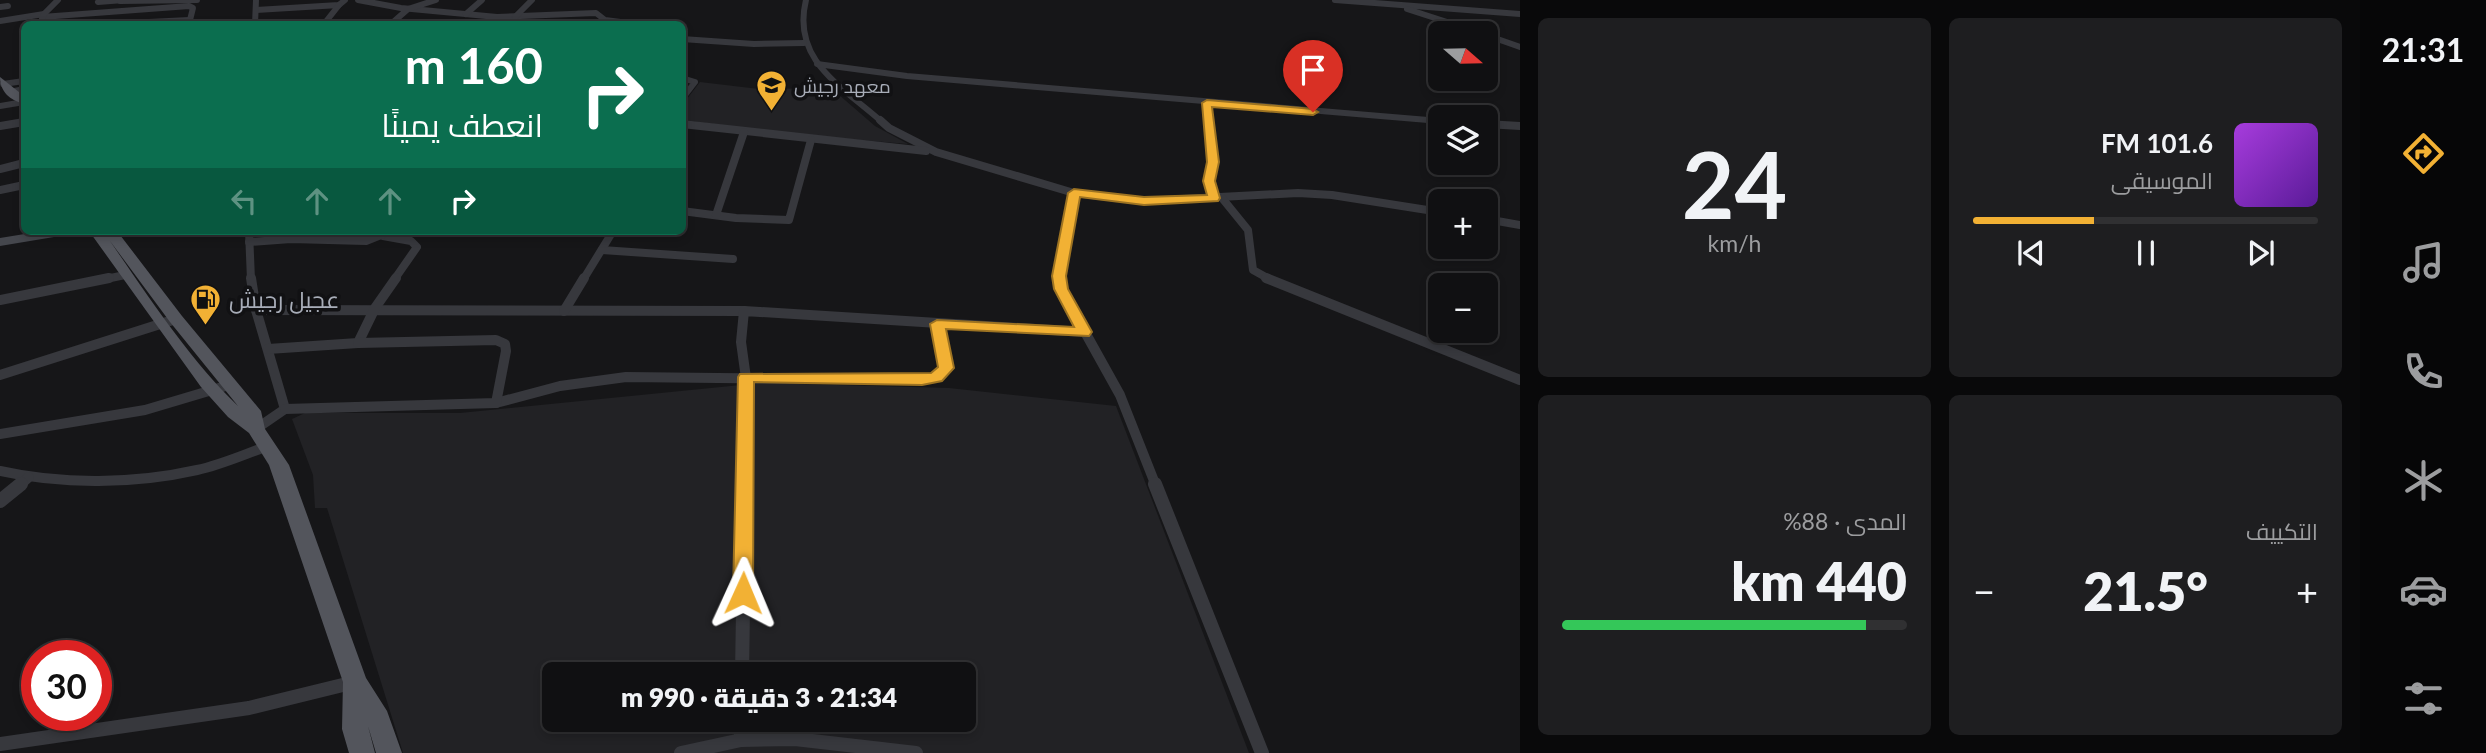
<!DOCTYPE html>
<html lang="ar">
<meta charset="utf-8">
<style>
body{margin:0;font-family:Lato,Cairo,sans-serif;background:#1e1e20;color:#f1f3f6;direction:rtl;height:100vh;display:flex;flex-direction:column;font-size:26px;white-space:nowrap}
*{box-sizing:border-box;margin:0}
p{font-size:23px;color:#9c9d9f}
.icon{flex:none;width:38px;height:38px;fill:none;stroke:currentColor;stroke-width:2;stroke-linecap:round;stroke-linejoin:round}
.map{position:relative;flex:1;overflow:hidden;direction:ltr}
.details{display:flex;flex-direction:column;gap:18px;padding:18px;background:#09090a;width:840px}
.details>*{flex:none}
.hud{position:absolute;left:21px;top:21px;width:665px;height:214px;border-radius:10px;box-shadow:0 4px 10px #0003,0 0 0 2px #303032;direction:rtl;background:#0b6e4f;color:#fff;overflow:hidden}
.needle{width:46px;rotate:110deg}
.fabs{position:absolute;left:1428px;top:21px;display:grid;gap:14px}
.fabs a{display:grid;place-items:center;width:70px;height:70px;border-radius:10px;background:#101012;box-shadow:0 4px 10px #0003,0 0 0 2px #303032;font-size:35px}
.speed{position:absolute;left:21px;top:640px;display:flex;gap:14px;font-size:35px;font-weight:700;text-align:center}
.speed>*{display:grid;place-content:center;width:91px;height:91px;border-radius:50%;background:#101012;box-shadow:0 4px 10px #0003,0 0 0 2px #303032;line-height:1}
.speed .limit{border:10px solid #d22;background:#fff;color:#111}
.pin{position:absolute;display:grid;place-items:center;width:60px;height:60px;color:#fff;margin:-72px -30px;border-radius:50% 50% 50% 0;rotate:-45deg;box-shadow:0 0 7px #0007}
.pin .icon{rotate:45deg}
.me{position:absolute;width:77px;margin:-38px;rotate:1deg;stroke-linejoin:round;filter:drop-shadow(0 0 5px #0008)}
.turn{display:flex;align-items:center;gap:24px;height:147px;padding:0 28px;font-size:32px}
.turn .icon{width:91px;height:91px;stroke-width:2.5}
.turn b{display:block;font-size:49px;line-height:60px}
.lanes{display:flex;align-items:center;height:66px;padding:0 28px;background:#0003;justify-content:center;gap:35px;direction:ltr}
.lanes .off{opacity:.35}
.big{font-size:52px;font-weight:800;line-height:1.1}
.details .card{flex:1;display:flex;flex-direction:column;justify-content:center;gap:10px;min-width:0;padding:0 24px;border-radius:10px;background:#1e1e20}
.details .dial{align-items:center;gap:0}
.dial b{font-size:91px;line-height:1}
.song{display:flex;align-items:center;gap:21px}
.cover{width:84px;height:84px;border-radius:10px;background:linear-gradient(135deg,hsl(280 70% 55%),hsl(270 70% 35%))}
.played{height:7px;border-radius:4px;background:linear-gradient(90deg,#f2b134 35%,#303032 35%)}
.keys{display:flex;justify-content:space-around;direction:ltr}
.heat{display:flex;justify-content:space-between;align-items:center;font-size:38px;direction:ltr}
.charge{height:10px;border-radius:5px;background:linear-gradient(90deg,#34c759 88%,#303032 0)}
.details .tiles{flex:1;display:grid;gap:18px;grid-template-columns:repeat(2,1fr)}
.trip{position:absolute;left:542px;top:662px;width:434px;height:70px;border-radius:10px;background:#101012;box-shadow:0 4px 10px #0003,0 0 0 2px #303032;font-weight:800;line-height:70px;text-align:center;direction:rtl}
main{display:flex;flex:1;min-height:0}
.tab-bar{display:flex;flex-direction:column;width:126px;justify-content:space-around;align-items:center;background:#060607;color:#9c9d9f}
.tab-bar .icon{width:49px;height:49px}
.tab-bar .current{color:#f2b134}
.tab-bar b{font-size:32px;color:#f1f3f6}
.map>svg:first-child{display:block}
.built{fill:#222225;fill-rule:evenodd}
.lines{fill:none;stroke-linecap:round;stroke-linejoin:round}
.street-far3{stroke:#37383d;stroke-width:6}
.street-far2{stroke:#37383d;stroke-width:8}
.street-far1{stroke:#37383d;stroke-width:10}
.street{stroke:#37383d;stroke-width:14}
.secondary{fill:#45474d;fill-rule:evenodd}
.primary{fill:#53555c;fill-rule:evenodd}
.route{fill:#f2b134;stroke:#9d7322;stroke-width:2}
.labels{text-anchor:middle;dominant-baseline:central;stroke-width:7;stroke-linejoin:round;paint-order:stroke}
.far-poi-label{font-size:19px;fill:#a8adb8;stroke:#111113;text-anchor:start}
.poi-label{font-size:23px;fill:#a8adb8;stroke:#111113;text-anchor:start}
</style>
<main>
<nav class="tab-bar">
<b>21:31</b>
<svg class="icon current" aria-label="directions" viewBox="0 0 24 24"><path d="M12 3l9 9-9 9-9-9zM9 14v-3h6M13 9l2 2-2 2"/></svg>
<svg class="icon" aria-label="music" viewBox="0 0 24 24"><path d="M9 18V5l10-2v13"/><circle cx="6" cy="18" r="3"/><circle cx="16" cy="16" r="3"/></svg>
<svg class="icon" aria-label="phone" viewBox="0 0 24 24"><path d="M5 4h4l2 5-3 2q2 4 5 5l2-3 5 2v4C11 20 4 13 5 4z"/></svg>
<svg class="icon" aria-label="climate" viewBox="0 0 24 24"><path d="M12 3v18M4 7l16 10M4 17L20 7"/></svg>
<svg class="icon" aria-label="car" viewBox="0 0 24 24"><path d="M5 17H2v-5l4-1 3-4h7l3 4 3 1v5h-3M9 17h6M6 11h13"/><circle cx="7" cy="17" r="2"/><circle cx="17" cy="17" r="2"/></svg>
<svg class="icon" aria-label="filters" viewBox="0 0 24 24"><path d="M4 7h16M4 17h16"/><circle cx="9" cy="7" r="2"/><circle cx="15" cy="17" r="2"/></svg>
</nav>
<section class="details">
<div class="tiles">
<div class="card">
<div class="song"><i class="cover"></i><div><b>101.6 FM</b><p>الموسيقى</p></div></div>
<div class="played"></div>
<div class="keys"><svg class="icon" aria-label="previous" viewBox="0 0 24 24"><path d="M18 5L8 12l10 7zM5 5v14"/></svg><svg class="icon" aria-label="pause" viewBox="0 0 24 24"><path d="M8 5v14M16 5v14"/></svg><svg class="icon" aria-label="next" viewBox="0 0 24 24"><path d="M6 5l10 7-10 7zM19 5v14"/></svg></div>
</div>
<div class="card dial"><b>24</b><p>km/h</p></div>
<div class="card"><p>التكييف</p>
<div class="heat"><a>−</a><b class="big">21.5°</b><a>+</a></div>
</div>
<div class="card"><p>المدى · 88%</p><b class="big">440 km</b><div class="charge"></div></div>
</div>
</section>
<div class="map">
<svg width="1520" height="753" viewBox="0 0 1520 753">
<rect width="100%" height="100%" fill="#161618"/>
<g class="built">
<path d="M700,82L759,89L831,88L875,126L908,144L800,135L683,120V104Z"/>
<path d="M761,383L949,388L1116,406L1249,753H403L327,508H315L313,475L292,419L305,413H460ZM555,674H964V719H555Z"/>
</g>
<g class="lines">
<g class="street-far3">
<path d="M100,0L98,2L124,0"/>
<path d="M358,0L401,8L497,17L596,13L605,20L636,24"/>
<path d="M806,0C791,61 843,87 882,122"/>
<path d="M1335,0L1520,14"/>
<path d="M120,1L197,0"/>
<path d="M0,7L8,6"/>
<path d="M1407,9L1481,33"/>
<path d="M256,10L339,5L345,0"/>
<path d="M466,14L482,0"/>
<path d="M42,17L189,6L193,8L189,24"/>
<path d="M515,17L532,0"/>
<path d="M0,21L44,14"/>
<path d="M40,24L44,14L58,0"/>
<path d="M109,24L189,20"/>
<path d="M255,24L256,0"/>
<path d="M324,24L339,5"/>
<path d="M391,24L408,9L436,0"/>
<path d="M1486,35L1520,47"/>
<path d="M682,39L754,44L804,43"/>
<path d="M817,64L907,76L1440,121"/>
<path d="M682,78L695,82L682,99"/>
<path d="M3,84L24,81"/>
<path d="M10,92L24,89"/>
<path d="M1207,103L1209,122"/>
<path d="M0,106L24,102"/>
</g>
<g class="street-far2">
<path d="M880,120L889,128L936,152L1074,193L1144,201L1298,193L1332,195L1440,212"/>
<path d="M1209,120L1213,162L1209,181L1214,198"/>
<path d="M1430,120L1440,121"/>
<path d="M682,124L926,151"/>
<path d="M1486,124L1520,126"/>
<path d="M0,126L24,122"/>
<path d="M0,169L24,163"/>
<path d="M0,190L24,185"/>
<path d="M1222,198L1248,230L1253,270L1271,280"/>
<path d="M682,211L736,218L789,220L811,140"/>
<path d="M716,215L744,132"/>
<path d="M1486,219L1520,225"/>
<path d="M249,231L251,280"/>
<path d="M383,236L411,241L417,247L394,280"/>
<path d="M249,242L291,239L366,241L386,233"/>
<path d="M602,250L733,259"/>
<path d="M101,280L125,275"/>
<path d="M583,280L613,231"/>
<path d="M1060,280L1059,265L1074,193"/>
</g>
<g class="street-far1">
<path d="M251,278L256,310L285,409L256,429"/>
<path d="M1060,278L1061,289L1120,395L1156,486"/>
<path d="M1266,278L1520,380"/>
<path d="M0,300L109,278"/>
<path d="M256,310L744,311"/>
<path d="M564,311L584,278"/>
<path d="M268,349L358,343L375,308L396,278"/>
<path d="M0,375L176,319"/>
<path d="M496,403L560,386L626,377L922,380L936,377L946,368L937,324"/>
<path d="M285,409L496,403L506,351L505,344L496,340L358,343"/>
<path d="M0,434L145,410L229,385"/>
<path d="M0,471C62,485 135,484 197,470C221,465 245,454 268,446"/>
<path d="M19,486L29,477"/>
<path d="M745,486L746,378L741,342L744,311L1084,332"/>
</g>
<g class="street">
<path d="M1155,484L1262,753"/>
<path d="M0,501L21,484"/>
<path d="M742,674L745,484"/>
<path d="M741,719V740"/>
<path d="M0,744L249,708L355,682"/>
<path d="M681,753L741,740L795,739L916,753"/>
</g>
<path class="secondary" d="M43,231H72L66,235L0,246V238Z"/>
<g class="primary">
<path d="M0,77L24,96V104C10,100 0,92 0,77Z"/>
<path d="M89,231H117L182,316L261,411L265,429L289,465L366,678L387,711L402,753H376L368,726L375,753H349L342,729L343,682L269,465L249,433L228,417L201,387ZM110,241L170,322L238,406C190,360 148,296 110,241Z"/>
</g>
</g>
<path class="route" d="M1207,100L1313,109L1318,112L1313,115L1212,107L1219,162L1215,181L1220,198L1218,201L1144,205L1080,197L1066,276L1068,289L1092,332L1089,336L946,329L954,368L942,381L922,385L754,382L753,593L750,598L743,601L736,598L733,593L738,377L740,374L931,373L938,367L930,324L937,320L1074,327L1054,289L1052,276L1068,193L1074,189L1144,197L1207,195L1203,181L1207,162L1202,103Z"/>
<defs>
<symbol id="school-pin" viewBox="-11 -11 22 30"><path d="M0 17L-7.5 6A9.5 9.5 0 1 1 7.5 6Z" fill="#f2b134" stroke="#111113"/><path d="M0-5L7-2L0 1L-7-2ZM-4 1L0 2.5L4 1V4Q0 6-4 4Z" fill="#111"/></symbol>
<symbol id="fuel-pin" viewBox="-11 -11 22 30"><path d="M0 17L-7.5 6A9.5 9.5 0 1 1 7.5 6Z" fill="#f2b134" stroke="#111113"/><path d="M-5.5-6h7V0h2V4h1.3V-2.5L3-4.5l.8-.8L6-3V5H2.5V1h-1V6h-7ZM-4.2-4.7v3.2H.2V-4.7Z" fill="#111"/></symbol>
</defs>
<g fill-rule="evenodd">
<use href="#school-pin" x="754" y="68" width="35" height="47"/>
<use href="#fuel-pin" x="188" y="282" width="35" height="47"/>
</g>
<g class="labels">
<g class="far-poi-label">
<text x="794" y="85">معهد رجيش</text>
</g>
<g class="poi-label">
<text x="229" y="299">عجيل رجيش</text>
</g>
</g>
</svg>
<div class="fabs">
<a><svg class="needle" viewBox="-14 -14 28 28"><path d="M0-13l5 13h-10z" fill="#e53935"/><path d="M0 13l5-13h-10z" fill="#9c9d9f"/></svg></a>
<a><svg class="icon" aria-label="layers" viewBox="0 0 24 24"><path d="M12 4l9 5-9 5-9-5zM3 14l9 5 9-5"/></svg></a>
<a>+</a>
<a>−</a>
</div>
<div class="speed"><div class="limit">30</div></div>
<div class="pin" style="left:1313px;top:112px;background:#d93025"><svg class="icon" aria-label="arrive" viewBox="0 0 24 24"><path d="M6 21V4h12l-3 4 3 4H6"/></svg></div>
<svg class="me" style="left:743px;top:593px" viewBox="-20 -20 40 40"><path d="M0-17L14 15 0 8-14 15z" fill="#f2b134" stroke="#fff" stroke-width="4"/></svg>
<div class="trip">21:34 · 3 دقيقة · 990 m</div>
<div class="hud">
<div class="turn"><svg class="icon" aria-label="right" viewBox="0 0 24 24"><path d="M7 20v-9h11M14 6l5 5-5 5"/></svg><div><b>160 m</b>انعطف يمينًا</div></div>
<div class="lanes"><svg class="icon off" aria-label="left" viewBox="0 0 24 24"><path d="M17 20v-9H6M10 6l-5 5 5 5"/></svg><svg class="icon off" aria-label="ahead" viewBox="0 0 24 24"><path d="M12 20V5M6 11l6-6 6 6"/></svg><svg class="icon off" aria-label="ahead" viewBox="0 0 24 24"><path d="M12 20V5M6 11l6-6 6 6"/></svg><svg class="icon" aria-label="right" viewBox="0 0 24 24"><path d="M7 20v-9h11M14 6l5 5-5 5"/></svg></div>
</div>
</div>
</main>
